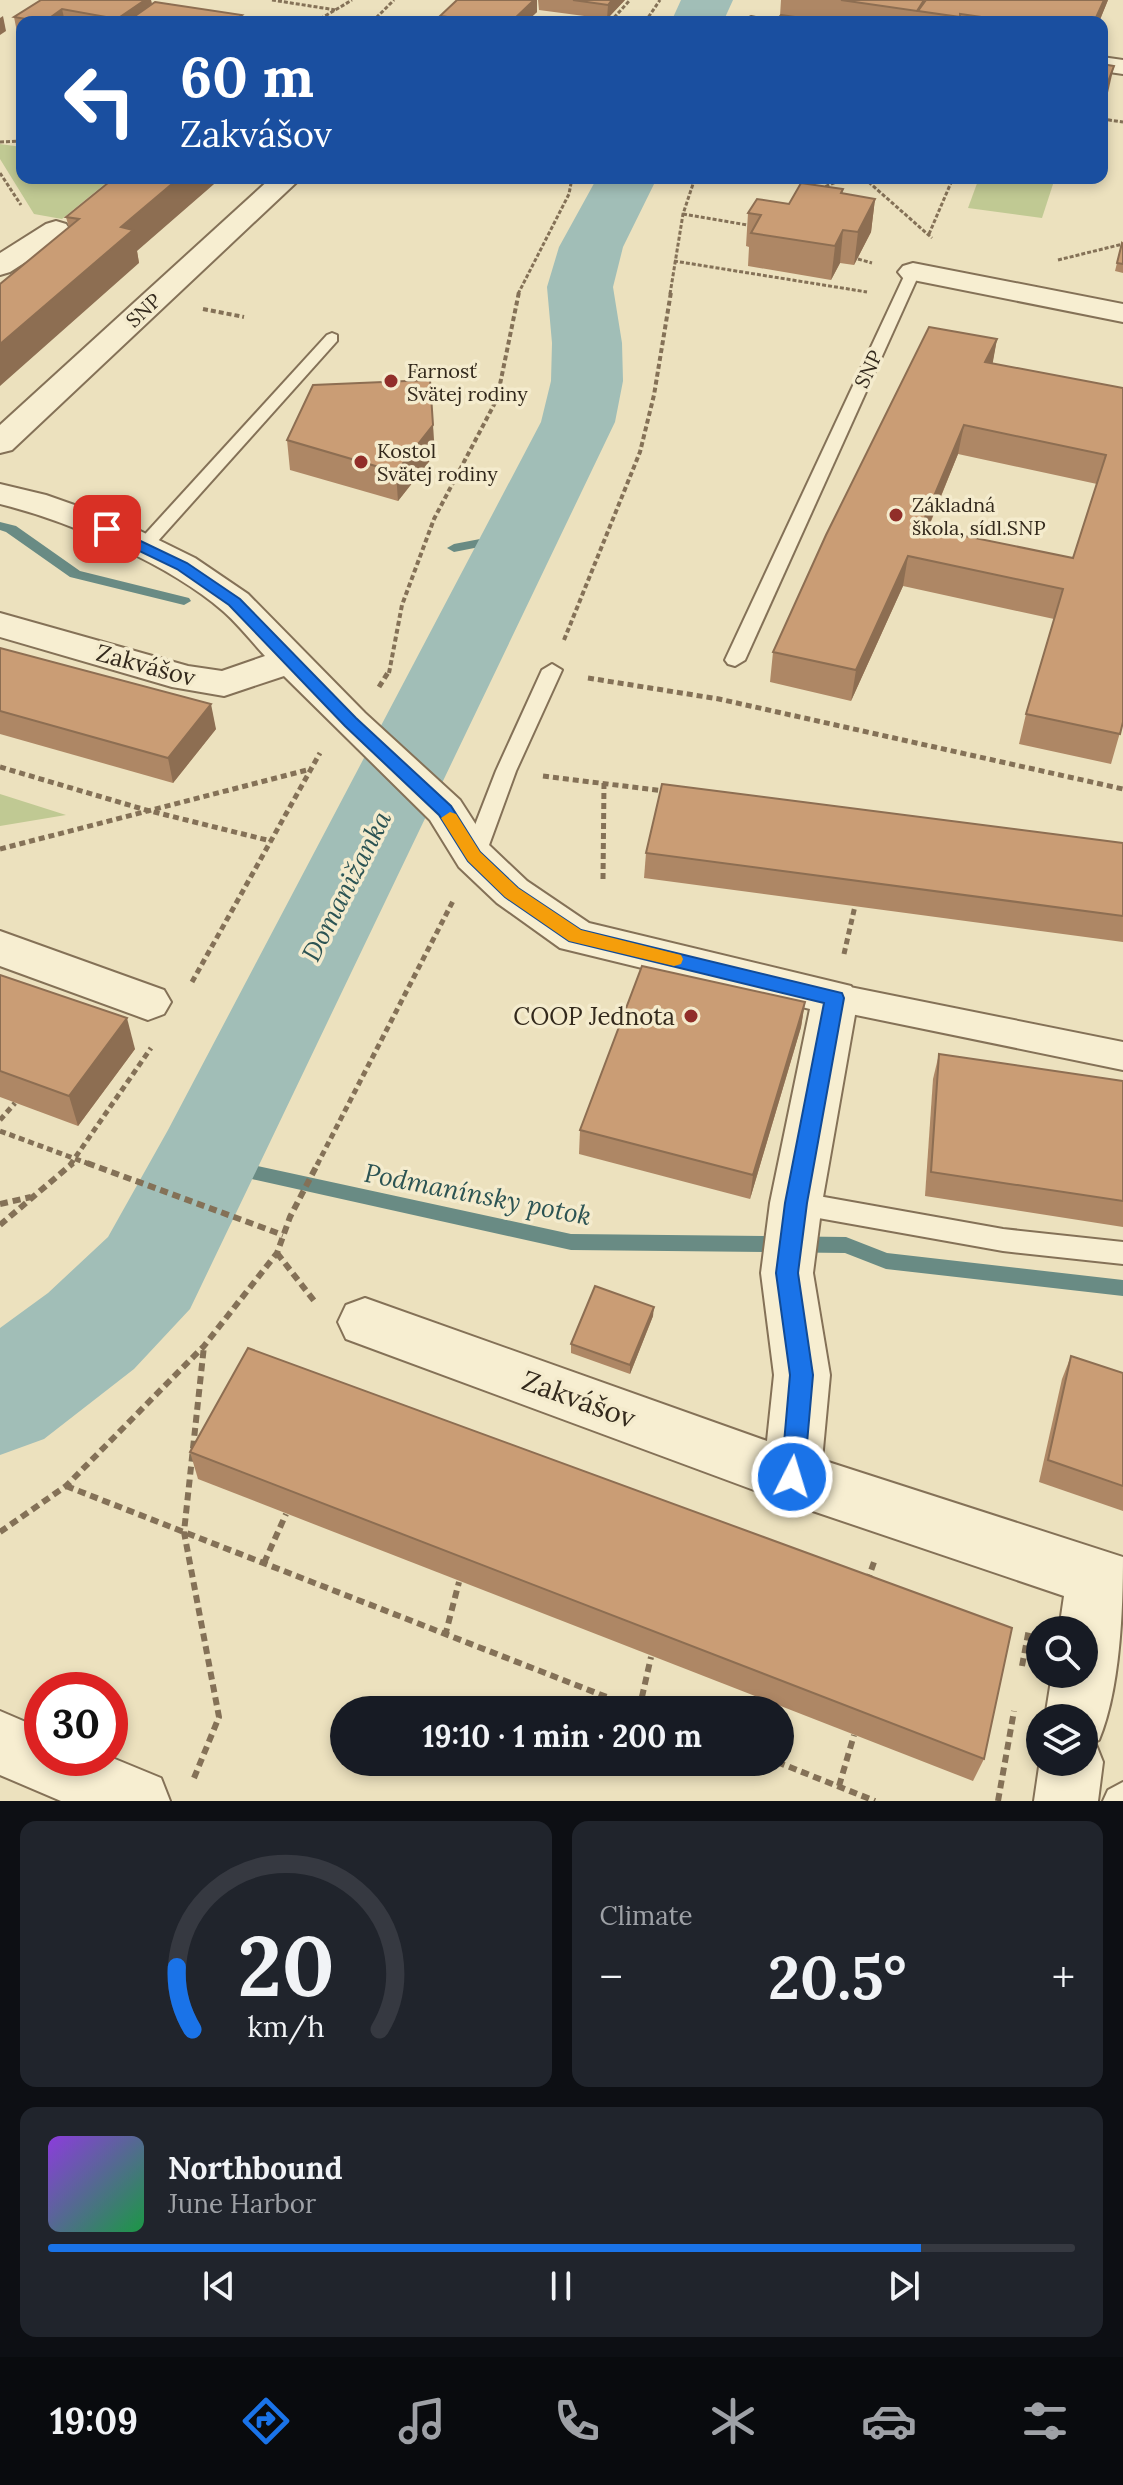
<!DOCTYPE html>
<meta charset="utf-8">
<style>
body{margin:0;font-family:Lora,serif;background:#20242c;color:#f1f3f6;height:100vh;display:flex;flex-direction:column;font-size:30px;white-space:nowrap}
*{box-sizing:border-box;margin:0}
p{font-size:26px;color:#9ea1a6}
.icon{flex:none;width:44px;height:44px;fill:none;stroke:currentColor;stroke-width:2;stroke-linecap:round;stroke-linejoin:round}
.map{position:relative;height:1801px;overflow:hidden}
.side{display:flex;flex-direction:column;gap:20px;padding:20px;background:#0d0f14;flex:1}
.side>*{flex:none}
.banner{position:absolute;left:16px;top:16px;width:1092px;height:168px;border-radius:16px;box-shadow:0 4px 12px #0003;background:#1a4fa0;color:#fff;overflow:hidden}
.fabs{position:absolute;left:1026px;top:1616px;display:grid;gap:16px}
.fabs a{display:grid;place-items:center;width:72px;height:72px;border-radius:50%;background:#171b24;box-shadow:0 4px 12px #0003;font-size:40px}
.speed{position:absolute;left:24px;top:1672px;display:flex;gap:16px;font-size:40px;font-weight:700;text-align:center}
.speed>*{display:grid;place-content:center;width:104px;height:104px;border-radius:50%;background:#171b24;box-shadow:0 4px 12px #0003;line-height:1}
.speed .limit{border:12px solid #d22;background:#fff;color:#111}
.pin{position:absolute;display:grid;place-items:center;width:68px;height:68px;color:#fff;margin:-34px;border-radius:16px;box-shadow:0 4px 12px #0006}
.me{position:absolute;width:88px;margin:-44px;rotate:5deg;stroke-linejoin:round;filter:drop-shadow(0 0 6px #0008)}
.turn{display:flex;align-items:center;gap:28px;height:168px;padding:0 32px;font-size:36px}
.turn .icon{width:104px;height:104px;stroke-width:2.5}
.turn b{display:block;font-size:56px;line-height:68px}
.big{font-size:60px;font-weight:700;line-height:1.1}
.side .card{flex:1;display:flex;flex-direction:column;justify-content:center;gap:12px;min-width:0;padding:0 28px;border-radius:16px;background:#20242c}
.side .dial{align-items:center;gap:0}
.dial svg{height:208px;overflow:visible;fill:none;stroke:#363941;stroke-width:7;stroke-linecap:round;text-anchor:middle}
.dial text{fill:#f1f3f6;stroke:none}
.song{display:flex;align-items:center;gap:24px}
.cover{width:96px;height:96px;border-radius:12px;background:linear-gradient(135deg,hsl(270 70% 55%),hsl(140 70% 35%))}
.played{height:8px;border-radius:4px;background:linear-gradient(90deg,#1a73e8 85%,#363941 85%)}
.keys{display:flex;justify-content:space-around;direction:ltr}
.heat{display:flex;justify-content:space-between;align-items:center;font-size:44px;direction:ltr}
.side .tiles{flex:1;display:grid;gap:20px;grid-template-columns:1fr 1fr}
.card:last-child{grid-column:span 2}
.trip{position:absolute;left:330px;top:1696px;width:464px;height:80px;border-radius:40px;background:#171b24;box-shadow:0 4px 12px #0003;font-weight:700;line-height:80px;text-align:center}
.dock{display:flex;height:128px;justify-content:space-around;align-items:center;background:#090b0e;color:#9ea1a6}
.dock .icon{width:56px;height:56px}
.dock .selected{color:#1a73e8}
.dock b{font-size:36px;color:#f1f3f6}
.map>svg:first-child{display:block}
.green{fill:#c0c993}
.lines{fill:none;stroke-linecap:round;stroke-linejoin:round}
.stream{fill:#698b84;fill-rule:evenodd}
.river{fill:#a1beb7;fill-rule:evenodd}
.service-casing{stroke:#847157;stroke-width:4}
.pedestrian-casing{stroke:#847157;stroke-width:4}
.minor-casing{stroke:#847157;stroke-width:4}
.path-far3{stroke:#847157;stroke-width:3;stroke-dasharray:4 2;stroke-linecap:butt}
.path-far2{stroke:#847157;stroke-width:4;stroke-dasharray:5 3;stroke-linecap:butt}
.path-far1{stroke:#847157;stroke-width:5;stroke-dasharray:6 4;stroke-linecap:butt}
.path{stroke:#847157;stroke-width:6;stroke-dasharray:8 5;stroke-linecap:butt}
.service{fill:#f7eed1;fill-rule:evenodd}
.pedestrian{fill:#f7eed1;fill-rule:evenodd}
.minor{fill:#f7eed1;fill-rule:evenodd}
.wall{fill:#ae8765;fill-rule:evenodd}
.shaded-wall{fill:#8d6e52}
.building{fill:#ca9d75;stroke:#8d6e52;stroke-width:2;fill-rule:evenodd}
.route{fill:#1a73e8;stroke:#114b97;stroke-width:2}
.slow{fill:#f59e0b}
.poi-dot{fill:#912e29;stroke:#f4ebcd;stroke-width:3}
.labels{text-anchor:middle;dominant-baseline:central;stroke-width:7;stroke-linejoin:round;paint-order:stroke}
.far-street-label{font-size:20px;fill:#33291c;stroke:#f4ebcd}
.far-poi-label{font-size:20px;fill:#33291c;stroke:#f4ebcd;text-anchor:start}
.street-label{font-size:24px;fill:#33291c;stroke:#f4ebcd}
.poi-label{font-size:24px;fill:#33291c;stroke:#f4ebcd;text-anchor:end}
.water-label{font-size:26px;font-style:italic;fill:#2b5353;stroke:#f4ebcd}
.near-street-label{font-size:28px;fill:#33291c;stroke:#f4ebcd}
</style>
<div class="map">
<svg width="1123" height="1801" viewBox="0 0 1123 1801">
<rect width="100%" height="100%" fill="#ece1be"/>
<g class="green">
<path d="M0,144L22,147V178H112L62,219L34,214L0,159Z"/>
<path d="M979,178H1055L1042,218L968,208Z"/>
<path d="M0,794L66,815L0,826Z"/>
</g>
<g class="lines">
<g class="stream">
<path d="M0,522L16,526L80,571L189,598L191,601L184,605L70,577L6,532L0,530Z"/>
<path d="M521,531L527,535L526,538L454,552L447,548L454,544Z"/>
<path d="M207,1155L571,1234L846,1237L887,1253L1123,1280V1296L886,1269L845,1253L571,1250L207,1169L201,1167L198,1162L201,1157Z"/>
</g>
<g class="river">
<path d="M681,0H733L723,22H671Z"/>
<path d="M597,178H657L623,247L613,287L622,343L623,381L615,422L190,1309L134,1369L44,1439L0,1455V1328L48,1293L108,1237L168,1130L541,422L551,381L552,343L547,287L559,247Z"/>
</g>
<defs>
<g id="service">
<path d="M751,17L765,20L767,22H746Z"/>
<path d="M913,268L920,272L745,660L735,666L728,664L725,660L906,272Z"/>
<path d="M332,333L337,335V341L149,551H137L134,547L137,543L327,335Z"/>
<path d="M552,664L562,670L516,771L485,856L482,861H466L463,856L496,771L542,670Z"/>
<path d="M796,1192L1003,1229L1123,1242V1264L1003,1251L796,1214L787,1211L783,1203L787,1195Z"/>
<path d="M1123,1782V1801H1103L1108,1790Z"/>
</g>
<path id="pedestrian" d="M835,984L1123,1042V1070L822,1008L817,998L822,988Z"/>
<g id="minor">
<path d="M1102,57L1123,60V74L1102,71Z"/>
<path d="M271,178H301L12,450L0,453V425Z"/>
<path d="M56,221L66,224L70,230L66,236L10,272L0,275V253L46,224Z"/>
<path d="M913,263L1123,304V322L903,278L898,272L903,266Z"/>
<path d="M0,484L46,495L120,521L195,558L248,594L365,713L460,800L489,845L527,881L589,923L851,986L858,998L822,1203L813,1273L830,1375L822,1460L1123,1557C1123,1610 1120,1690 1099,1740L1095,1742L1103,1762L1098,1801H1034L1040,1760V1762H1084V1718H1045L1052,1674H1084V1630H1059L1064,1596L792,1504L346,1339L338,1322L346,1305L365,1298L767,1441L774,1375L761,1273L770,1203L810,1009L560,948L497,903L459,867L430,820L284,676L224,696L172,687L0,637V613L188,666L222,671L265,656C251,641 238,624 223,611C169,564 69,521 0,504Z"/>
<path d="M0,931L164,990L171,1002L164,1014L148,1020L0,966Z"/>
<path d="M0,1711L42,1729V1758L110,1757L161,1778L170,1801H61L0,1775Z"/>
</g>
</defs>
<use href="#service" class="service-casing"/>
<use href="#pedestrian" class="pedestrian-casing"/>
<use href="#minor" class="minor-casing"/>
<g class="path-far3">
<path d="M272,0L336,10"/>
<path d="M315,22L352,0"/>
<path d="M372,22L394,0"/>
<path d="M610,22L630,0"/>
<path d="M645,22L660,0"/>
<path d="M1102,119L1123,122"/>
<path d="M0,142L22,141"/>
<path d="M0,173L21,205"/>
<path d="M864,178L932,238"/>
<path d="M820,189L845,178"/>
<path d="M683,214L753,226"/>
<path d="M929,234L953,178"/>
<path d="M858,259L872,263"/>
<path d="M1058,260L1123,244"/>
<path d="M674,261L867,292"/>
<path d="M518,294L569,194L572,178"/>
<path d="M670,294L683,214L695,178"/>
</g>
<g class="path-far2">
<path d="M203,309L244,317"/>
<path d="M564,640L640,452L654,395L671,292"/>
<path d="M389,673L402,605L434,519L497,399L519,292"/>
</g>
<g class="path-far1">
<path d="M588,678L719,699L1123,789"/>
<path d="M379,687L389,671"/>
<path d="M0,767L146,810L271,841"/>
<path d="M543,776L664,791"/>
<path d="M0,849L311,769"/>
<path d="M603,879L604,783"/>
<path d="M844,954L855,906"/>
<path d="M192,982L320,753"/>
<path d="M0,1120L15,1103"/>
<path d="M0,1131L92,1165"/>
<path d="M70,1165L151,1048"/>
<path d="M317,1165L453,901"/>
</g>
<g class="path">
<path d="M87,1163L283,1235"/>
<path d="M0,1204L31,1197"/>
<path d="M0,1225L73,1163"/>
<path d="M277,1253L315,1302"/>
<path d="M66,1486L640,1710"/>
<path d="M0,1532L66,1486L204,1346L277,1253L290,1217L318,1163"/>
<path d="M264,1563L286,1514"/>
<path d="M867,1582L874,1562"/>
<path d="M445,1636L459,1582"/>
<path d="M1022,1666L1029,1629"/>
<path d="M639,1710L651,1657"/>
<path d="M777,1762L875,1801"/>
<path d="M194,1778L219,1717L184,1532L204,1346"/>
<path d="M839,1786L854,1735"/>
<path d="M998,1801L1014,1711"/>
</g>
<use href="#service" class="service"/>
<use href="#pedestrian" class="pedestrian"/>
<use href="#minor" class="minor"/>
</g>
<g class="wall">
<path d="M41,0H151L152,4L243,22H22V33L17,32L14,17Z"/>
<path d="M538,0H625L607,19L539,10Z"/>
<path d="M781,0H1108L1099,22H775L780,16Z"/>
<path d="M537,12L526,22H440V16Z"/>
<path d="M114,178L137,251L139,263L69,228L66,217Z"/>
<path d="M843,189L842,194L875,199L871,232L854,265L840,263L831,280L748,266L749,247L746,246L748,213L789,204Z"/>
<path d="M1122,243L1123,244V273L1115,271Z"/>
<path d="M997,339L992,364L1123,388V722L1111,764L1019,744L1026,714L1054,619L903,586L851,701L770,682L773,652ZM958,454L1097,484L1073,558L928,529Z"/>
<path d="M287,440L435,454L398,501L290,470Z"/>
<path d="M0,648L216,729L173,783L0,734Z"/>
<path d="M1123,843V942L644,878L646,853Z"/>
<path d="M0,975L135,1049L78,1126L0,1097Z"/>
<path d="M805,1002L801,1027L750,1199L579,1154L580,1130Z"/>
<path d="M939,1054L1123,1081V1227L925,1196L933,1079Z"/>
<path d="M653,1316L630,1374L571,1353V1344Z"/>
<path d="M1071,1356L1123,1373V1511L1039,1482L1062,1379Z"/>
<path d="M190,1452L984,1759L973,1781L198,1479Z"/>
</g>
<g class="shaded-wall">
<path d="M145,0H151L153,11L128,21V22H118L117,19Z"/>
<path d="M534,0H537V12L526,22H511Z"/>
<path d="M612,0H625L607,19L608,5Z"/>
<path d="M1104,0H1108L1099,22H1094Z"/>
<path d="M62,9L65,22H44Z"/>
<path d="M242,15L243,22H232Z"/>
<path d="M3,16L6,31L0,35V18Z"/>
<path d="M1114,66L1107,97L1102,112V102L1104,92Z"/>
<path d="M179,178H221L137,251L139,263L0,386V344L121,227Z"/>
<path d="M875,199L871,232L854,265L858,232Z"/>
<path d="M843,230L840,263L831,280L835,246Z"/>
<path d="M997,339L992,367L985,362Z"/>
<path d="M433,425L435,454L398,501L396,472Z"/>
<path d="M964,425L958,454L916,557L921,527Z"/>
<path d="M908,556L903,586L851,701L856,670Z"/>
<path d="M211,704L216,729L173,783L168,758Z"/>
<path d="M805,1002L801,1027L750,1199L753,1175Z"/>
<path d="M127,1018L135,1049L78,1126L69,1096Z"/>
<path d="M654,1307L653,1316L630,1374V1365Z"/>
</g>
<g class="building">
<path d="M41,0H145L117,19L62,9L44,22L14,17Z"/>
<path d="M457,0H534L511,22H484L440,16Z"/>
<path d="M573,0H612L608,5Z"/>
<path d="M841,0H924L917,11Z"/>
<path d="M926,0H1104L1094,22H1016L960,14V17L918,11Z"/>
<path d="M155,2L242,15L232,22H135L128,21Z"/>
<path d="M781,15L830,22H775Z"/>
<path d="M1102,64L1114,66L1104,92H1102Z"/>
<path d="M114,178H179L121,227L133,230L0,344V284L79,219L66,217Z"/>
<path d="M801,183L843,189L841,193L875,199L858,232L843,230L835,246L751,233L761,215L748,213L757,199L789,204Z"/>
<path d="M1122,243L1123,244V264L1117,263Z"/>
<path d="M929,327L997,339L985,362L1123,388V722L1120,734L1026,714L1063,589L908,556L856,670L773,652L826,535ZM964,425L1106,455L1073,558L921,527Z"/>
<path d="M430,380L433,425L396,472L287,440L313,385Z"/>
<path d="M0,648L211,704L168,758L0,711Z"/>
<path d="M662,784L1123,843V916L646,853Z"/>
<path d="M642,966L805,1002L753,1175L580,1130Z"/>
<path d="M0,975L127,1018L69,1096L0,1071Z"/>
<path d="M939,1054L1123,1081V1201L931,1172Z"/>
<path d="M595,1286L654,1307L630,1365L571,1344Z"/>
<path d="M248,1348L1012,1628L984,1759L190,1452Z"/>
<path d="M1071,1356L1123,1373V1486L1048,1460Z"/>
</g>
<path class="route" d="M107,525L187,563L240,599L356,718L451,806L480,852L518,888L581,930L842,993L844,998L807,1203L798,1273L813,1375L804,1477L801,1485L792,1488L784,1485L781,1477L790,1375L776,1273L785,1203L824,1003L569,941L505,897L468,861L439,815L345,726L229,605L177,569L102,533L99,529Z"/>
<path class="slow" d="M450,812L456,814L480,852L518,888L581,930L681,955L683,959L681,964L674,966L569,941L505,897L468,861L441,818Z"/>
<g class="poi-dot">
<circle cx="391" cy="381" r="8"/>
<circle cx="361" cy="462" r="8"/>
<circle cx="896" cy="515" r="8"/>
<circle cx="691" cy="1016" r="8"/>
</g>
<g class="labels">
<g class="far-street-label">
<text transform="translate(143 310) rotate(-43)">SNP</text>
<text transform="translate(868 369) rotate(-65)">SNP</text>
</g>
<g class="far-poi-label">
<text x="407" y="370">Farnosť<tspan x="407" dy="23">Svätej rodiny</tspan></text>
<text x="377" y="450">Kostol<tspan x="377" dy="23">Svätej rodiny</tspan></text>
<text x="912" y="504">Základná<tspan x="912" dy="23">škola, sídl.SNP</tspan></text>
</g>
<g class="street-label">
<text transform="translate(146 665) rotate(15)">Zakvášov</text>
</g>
<g class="poi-label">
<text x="675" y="1016">COOP Jednota</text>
</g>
<g class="water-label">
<text transform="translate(346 886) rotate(-63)">Domanižanka</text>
<text transform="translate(478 1194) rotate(11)">Podmanínsky potok</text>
</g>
<g class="near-street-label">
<text transform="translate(579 1399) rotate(20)">Zakvášov</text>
</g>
</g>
</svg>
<div class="fabs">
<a><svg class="icon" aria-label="search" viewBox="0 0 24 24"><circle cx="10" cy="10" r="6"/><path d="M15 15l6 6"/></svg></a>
<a><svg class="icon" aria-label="layers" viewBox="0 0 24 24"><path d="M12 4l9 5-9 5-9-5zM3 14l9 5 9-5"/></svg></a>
</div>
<div class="speed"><div class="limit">30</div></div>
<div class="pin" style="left:107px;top:529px;background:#d93025"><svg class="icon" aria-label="arrive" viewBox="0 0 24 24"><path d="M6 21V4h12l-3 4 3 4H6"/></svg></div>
<svg class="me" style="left:792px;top:1477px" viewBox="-20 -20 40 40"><circle r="17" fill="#1a73e8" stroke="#fff" stroke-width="3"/><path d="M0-11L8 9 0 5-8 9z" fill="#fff"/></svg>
<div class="trip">19:10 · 1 min · 200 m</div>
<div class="banner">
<div class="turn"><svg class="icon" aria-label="left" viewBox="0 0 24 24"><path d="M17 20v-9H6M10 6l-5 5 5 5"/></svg><div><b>60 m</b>Zakvášov</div></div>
</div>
</div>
<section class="side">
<div class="tiles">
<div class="card dial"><svg viewBox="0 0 100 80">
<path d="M14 69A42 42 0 1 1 86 69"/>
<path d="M14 69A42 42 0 0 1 8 45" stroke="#1a73e8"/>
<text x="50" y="56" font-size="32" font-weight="700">20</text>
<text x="50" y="72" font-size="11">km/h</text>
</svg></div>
<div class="card"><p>Climate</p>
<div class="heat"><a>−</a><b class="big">20.5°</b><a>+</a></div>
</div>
<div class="card">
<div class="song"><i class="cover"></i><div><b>Northbound</b><p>June Harbor</p></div></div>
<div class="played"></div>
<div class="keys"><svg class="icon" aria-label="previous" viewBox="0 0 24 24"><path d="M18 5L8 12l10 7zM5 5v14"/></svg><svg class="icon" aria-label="pause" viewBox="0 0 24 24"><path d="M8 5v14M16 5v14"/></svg><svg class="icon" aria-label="next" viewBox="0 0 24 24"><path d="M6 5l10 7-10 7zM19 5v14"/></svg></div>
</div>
</div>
</section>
<nav class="dock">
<b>19:09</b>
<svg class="icon selected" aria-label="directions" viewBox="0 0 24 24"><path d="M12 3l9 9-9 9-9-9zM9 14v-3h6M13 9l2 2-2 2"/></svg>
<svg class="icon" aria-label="music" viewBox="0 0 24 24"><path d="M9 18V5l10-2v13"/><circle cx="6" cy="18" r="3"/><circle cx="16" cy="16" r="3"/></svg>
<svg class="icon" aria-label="phone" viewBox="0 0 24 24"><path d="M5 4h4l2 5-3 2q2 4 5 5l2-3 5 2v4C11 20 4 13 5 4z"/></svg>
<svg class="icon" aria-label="climate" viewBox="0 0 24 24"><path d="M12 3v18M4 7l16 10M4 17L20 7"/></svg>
<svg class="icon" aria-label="car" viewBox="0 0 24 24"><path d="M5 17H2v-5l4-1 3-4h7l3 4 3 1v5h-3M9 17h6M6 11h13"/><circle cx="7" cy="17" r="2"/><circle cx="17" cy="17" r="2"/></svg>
<svg class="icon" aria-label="filters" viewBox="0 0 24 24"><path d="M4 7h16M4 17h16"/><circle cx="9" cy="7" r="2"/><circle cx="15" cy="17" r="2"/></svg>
</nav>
